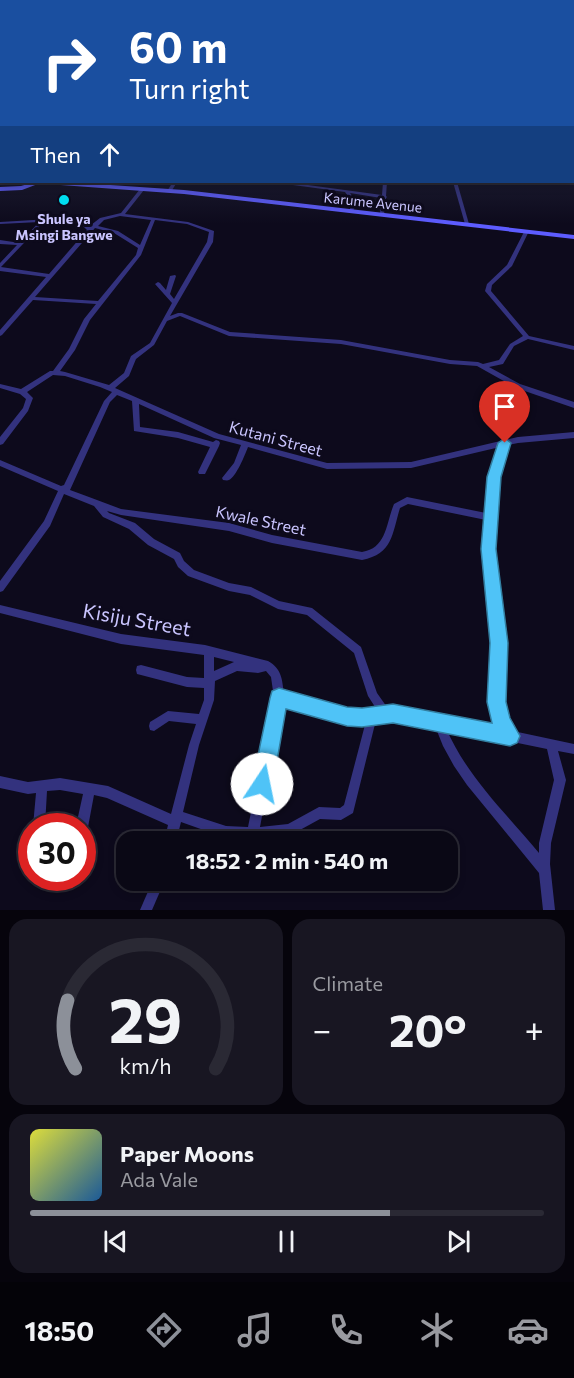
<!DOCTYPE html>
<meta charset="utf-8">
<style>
body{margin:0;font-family:Commissioner,sans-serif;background:#181622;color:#f1f3f6;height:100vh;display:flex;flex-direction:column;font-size:22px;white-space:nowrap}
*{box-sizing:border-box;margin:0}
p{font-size:20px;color:#999aa0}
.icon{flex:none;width:33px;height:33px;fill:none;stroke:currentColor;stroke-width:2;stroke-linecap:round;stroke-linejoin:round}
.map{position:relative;height:910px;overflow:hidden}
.drawer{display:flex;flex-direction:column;gap:9px;padding:9px;background:#06040c;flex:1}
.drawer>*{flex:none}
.hud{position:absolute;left:0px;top:0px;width:574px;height:183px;box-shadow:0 3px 9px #0003,0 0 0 2px #2a2934;background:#1a4fa0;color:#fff;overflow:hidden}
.speed{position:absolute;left:18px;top:813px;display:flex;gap:12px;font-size:30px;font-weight:700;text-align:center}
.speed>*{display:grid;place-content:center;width:78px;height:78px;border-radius:50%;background:#0a0815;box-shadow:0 3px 9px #0003,0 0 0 2px #2a2934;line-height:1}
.speed .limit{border:9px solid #d22;background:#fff;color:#111}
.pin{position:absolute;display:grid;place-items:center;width:51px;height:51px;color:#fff;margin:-62px -26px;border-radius:50% 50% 50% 0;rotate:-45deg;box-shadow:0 0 6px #0007}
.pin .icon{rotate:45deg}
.me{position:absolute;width:66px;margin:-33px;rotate:11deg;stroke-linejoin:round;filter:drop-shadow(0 0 4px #0008)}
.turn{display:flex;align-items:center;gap:21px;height:126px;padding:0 30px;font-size:27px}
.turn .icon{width:78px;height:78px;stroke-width:2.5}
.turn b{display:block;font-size:42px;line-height:51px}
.then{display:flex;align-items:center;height:57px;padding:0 30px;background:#0003;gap:12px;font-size:22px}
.big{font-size:45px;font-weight:700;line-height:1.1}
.drawer .card{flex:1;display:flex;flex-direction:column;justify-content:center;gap:9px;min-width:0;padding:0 21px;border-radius:18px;background:#181622}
.drawer .dial{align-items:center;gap:0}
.dial svg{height:156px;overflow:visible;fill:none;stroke:#2a2934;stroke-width:7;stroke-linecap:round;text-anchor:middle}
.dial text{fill:#f1f3f6;stroke:none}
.song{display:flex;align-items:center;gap:18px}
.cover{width:72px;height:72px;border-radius:9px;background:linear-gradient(135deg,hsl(60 70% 55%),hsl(210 70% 35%))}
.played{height:6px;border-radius:3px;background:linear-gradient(90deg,#8c9099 70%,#2a2934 70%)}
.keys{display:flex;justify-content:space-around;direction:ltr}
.heat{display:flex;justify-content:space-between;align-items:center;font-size:33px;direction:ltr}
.drawer .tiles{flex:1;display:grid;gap:9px;grid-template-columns:1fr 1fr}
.card:last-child{grid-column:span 2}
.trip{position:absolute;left:116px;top:831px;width:342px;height:60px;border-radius:18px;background:#0a0815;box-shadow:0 3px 9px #0003,0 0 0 2px #2a2934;font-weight:700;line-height:60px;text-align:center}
.tab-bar{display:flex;height:96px;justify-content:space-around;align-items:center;background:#040308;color:#999aa0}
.tab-bar .icon{width:42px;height:42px}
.tab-bar .on{color:#8c9099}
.tab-bar b{font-size:27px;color:#f1f3f6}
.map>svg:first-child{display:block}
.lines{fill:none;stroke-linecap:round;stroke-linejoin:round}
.street{fill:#33327e;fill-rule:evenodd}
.secondary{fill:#5d5cff;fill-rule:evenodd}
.route{fill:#4fc3f7;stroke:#337fa1;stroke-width:1.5}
.poi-dot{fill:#00ddf0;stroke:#0d0a1c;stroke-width:2}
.labels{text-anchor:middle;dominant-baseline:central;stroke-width:6;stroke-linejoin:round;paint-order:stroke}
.far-street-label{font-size:14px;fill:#cac5ff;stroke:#0d0a1c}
.far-poi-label{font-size:14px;font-weight:bold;fill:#cac5ff;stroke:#0d0a1c}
.street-label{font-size:16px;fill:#cac5ff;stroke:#0d0a1c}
.near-street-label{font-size:20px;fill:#cac5ff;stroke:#0d0a1c}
</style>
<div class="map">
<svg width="574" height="910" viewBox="0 0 574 910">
<rect width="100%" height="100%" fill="#0d0a1c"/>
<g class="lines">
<g class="street">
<rect x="0" y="125" width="2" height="2"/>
<rect x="0" y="145" width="2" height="3"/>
<path d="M173,182H177L171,192H167V191Z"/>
<path d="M383,182H387L386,196L387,197L386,198L384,215L382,216L380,215L381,198L350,193L357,203L353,211L351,212L349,211L353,203L345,192L293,185L291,184L293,183L382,195Z"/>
<path d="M453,182H457L469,224V225L465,224Z"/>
<path d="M140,189L144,190L125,214L188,222L214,231L213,242L170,316L178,313H182L230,332L341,340L450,360L478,362L483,364L499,360L510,344L523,336L485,291L487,284L507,265L525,230L529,231L512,266L492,285L491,291L529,336L574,346V350L528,339L514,346L503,364L489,367L520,384L574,402V408L516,388L477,366L450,364L341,344L229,336L180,316L167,321L154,345L136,359L129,376L115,388L219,434L327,463L411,462L518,437L574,432V438L518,443L508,445C503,461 498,477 496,494C491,543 500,592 504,641C506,672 498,703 513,731L574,744V754L558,751L566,780L551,843L550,864L555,910H543L539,873L467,785L454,766L443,746L435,726L382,719L375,724L353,813L341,820L320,819L289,836L253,839L226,838L181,822L176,842H164L168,825L107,798L94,795L88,827L86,831L82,833V826H76L83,794L60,790L47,791L45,826H33L36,793L28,794L0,788V776L28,782L60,778L108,786L171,814L189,745L196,724L169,721L154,731L150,730L149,726L150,722L168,711L199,714L204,700V688L187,687L141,675L137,674L136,670L137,666L141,665L187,677L204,678V655L121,644L0,613V605L121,634L205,645L268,661C282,669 282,679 284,694L347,711L377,710L368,696L354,653L307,615L278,609L250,595L229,591L188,576L178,567L174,559L148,545L129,529L103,517L94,506L64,494L50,526L3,591L0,592V581L44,521L58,491L0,466V460L61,486L64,485L104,401L112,392L100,387L65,376L53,375L27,392L33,398L28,411L3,444L0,445V437L23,408L26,399L20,394L0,388V384L21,389L50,371H53L69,349L84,319L96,304L33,300L2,335L0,336V330L46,277L0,271V263L17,245L0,244V240L20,243L39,222L0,224V222L67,218L84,221L90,227L91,225L100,218L121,213ZM120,216L151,220L140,245L118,231L98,226L104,220ZM67,220L80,223L87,230L49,274L1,267L44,222ZM155,220L187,224L209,232L207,242L174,299L170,294L176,276L175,275L170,276L166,290L160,283L158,282L155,284L172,303L150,343L131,356L124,373L109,385L65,372L60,371L75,350L90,320L141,255ZM95,228L114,233L138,248L136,255L98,301L35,297ZM117,395L132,401L134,431L178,438L210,447L198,472L199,474H205L219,446L220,443L219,441L216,440L213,442L178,432L140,427L139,404L214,438L241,445L234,463L222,478L223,480C225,480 227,481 229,480C236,477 245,455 248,447L327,469L411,468L500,447C493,469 488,490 486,513L407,497L394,504C386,523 387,548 362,552L272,535L229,523L121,509L89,497L70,490L110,402ZM408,504L486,520C486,560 492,600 494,641C496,671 489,700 500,729L438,716L389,710L377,693L361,647L312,608L279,601L251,587L229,583L194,570L184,561L180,553L154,539L135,523L109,513L107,511L121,515L229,531L272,543L362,560C393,554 392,534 400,508ZM214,657L234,662L214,671ZM237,671L258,673L266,671L271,677L274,698L248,827L226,826L183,812L199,745L214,700L215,681ZM283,704L347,721H366L344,805L340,808L319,807L288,824L260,827ZM446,728L547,749L554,780L539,843V853C506,813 467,777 446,728Z"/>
<path d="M44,878H57L58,880L56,884L52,886L48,884Z"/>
<path d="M153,880H165L152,910H140Z"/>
</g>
<g class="secondary">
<rect x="0" y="168" width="2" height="4"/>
<path d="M35,182H43L22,190L0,191V187L21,186Z"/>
<path d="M44,182H66L184,190L574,235V239L184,194L47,184Z"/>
</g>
</g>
<linearGradient id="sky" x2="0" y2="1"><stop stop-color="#07060f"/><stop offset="0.43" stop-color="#2f334b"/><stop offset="1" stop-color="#2f334b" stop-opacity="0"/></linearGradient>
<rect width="574" height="224" fill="url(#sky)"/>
<path class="route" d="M505,438L511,443L501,477L496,549L508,643L506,702L510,718L520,736L517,743L510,746L393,723L362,727L347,726L286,709L273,784L270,791L262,794L255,791L252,784L270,698L272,691L279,688L347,707L362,708L393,704L492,723L487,702L490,643L481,549L487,477L498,443Z"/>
<circle class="poi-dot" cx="64" cy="200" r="6"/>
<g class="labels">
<g class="far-street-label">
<text transform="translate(373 202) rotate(6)">Karume Avenue</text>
</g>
<g class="far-poi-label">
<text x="64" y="218">Shule ya<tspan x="64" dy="16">Msingi Bangwe</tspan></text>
</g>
<g class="street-label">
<text transform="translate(276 438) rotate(15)">Kutani Street</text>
<text transform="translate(261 520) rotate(12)">Kwale Street</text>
</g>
<g class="near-street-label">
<text transform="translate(137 619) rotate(10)">Kisiju Street</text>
</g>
</g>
</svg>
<div class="speed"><div class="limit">30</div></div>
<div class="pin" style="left:505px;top:443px;background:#d93025"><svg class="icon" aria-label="arrive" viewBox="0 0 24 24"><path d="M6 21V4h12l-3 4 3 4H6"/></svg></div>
<svg class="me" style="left:262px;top:784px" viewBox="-20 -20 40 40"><circle r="19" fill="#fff"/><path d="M0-13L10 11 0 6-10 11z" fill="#4fc3f7"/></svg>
<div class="trip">18:52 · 2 min · 540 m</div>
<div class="hud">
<div class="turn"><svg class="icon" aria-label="right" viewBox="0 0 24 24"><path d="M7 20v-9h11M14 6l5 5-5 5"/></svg><div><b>60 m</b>Turn right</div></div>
<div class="then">Then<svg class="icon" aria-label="ahead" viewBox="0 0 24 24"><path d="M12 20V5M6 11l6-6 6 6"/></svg></div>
</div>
</div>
<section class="drawer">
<div class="tiles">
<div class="card dial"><svg viewBox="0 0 100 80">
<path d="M14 69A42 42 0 1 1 86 69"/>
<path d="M14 69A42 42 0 0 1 10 34" stroke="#8c9099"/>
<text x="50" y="56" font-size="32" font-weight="700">29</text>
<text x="50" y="72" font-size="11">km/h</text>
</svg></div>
<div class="card"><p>Climate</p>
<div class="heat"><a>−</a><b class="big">20°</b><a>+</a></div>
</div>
<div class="card">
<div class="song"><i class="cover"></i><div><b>Paper Moons</b><p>Ada Vale</p></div></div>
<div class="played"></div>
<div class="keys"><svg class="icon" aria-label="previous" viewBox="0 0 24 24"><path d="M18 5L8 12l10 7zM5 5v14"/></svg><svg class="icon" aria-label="pause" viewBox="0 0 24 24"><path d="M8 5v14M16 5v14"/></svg><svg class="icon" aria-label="next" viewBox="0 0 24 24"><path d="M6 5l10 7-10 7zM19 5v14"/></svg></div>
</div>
</div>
</section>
<nav class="tab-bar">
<b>18:50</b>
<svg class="icon on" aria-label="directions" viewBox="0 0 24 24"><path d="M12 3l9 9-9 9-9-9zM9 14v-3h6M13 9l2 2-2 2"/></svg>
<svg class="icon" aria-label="music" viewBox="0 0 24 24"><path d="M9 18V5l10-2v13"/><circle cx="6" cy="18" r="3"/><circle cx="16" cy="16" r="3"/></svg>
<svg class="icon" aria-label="phone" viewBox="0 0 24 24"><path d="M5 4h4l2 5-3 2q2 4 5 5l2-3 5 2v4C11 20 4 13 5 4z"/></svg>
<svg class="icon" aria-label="climate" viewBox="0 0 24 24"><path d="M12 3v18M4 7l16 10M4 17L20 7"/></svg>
<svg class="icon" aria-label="car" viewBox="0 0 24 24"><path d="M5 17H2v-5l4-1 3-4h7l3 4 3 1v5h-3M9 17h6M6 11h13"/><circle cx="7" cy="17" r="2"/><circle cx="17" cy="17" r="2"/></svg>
</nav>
